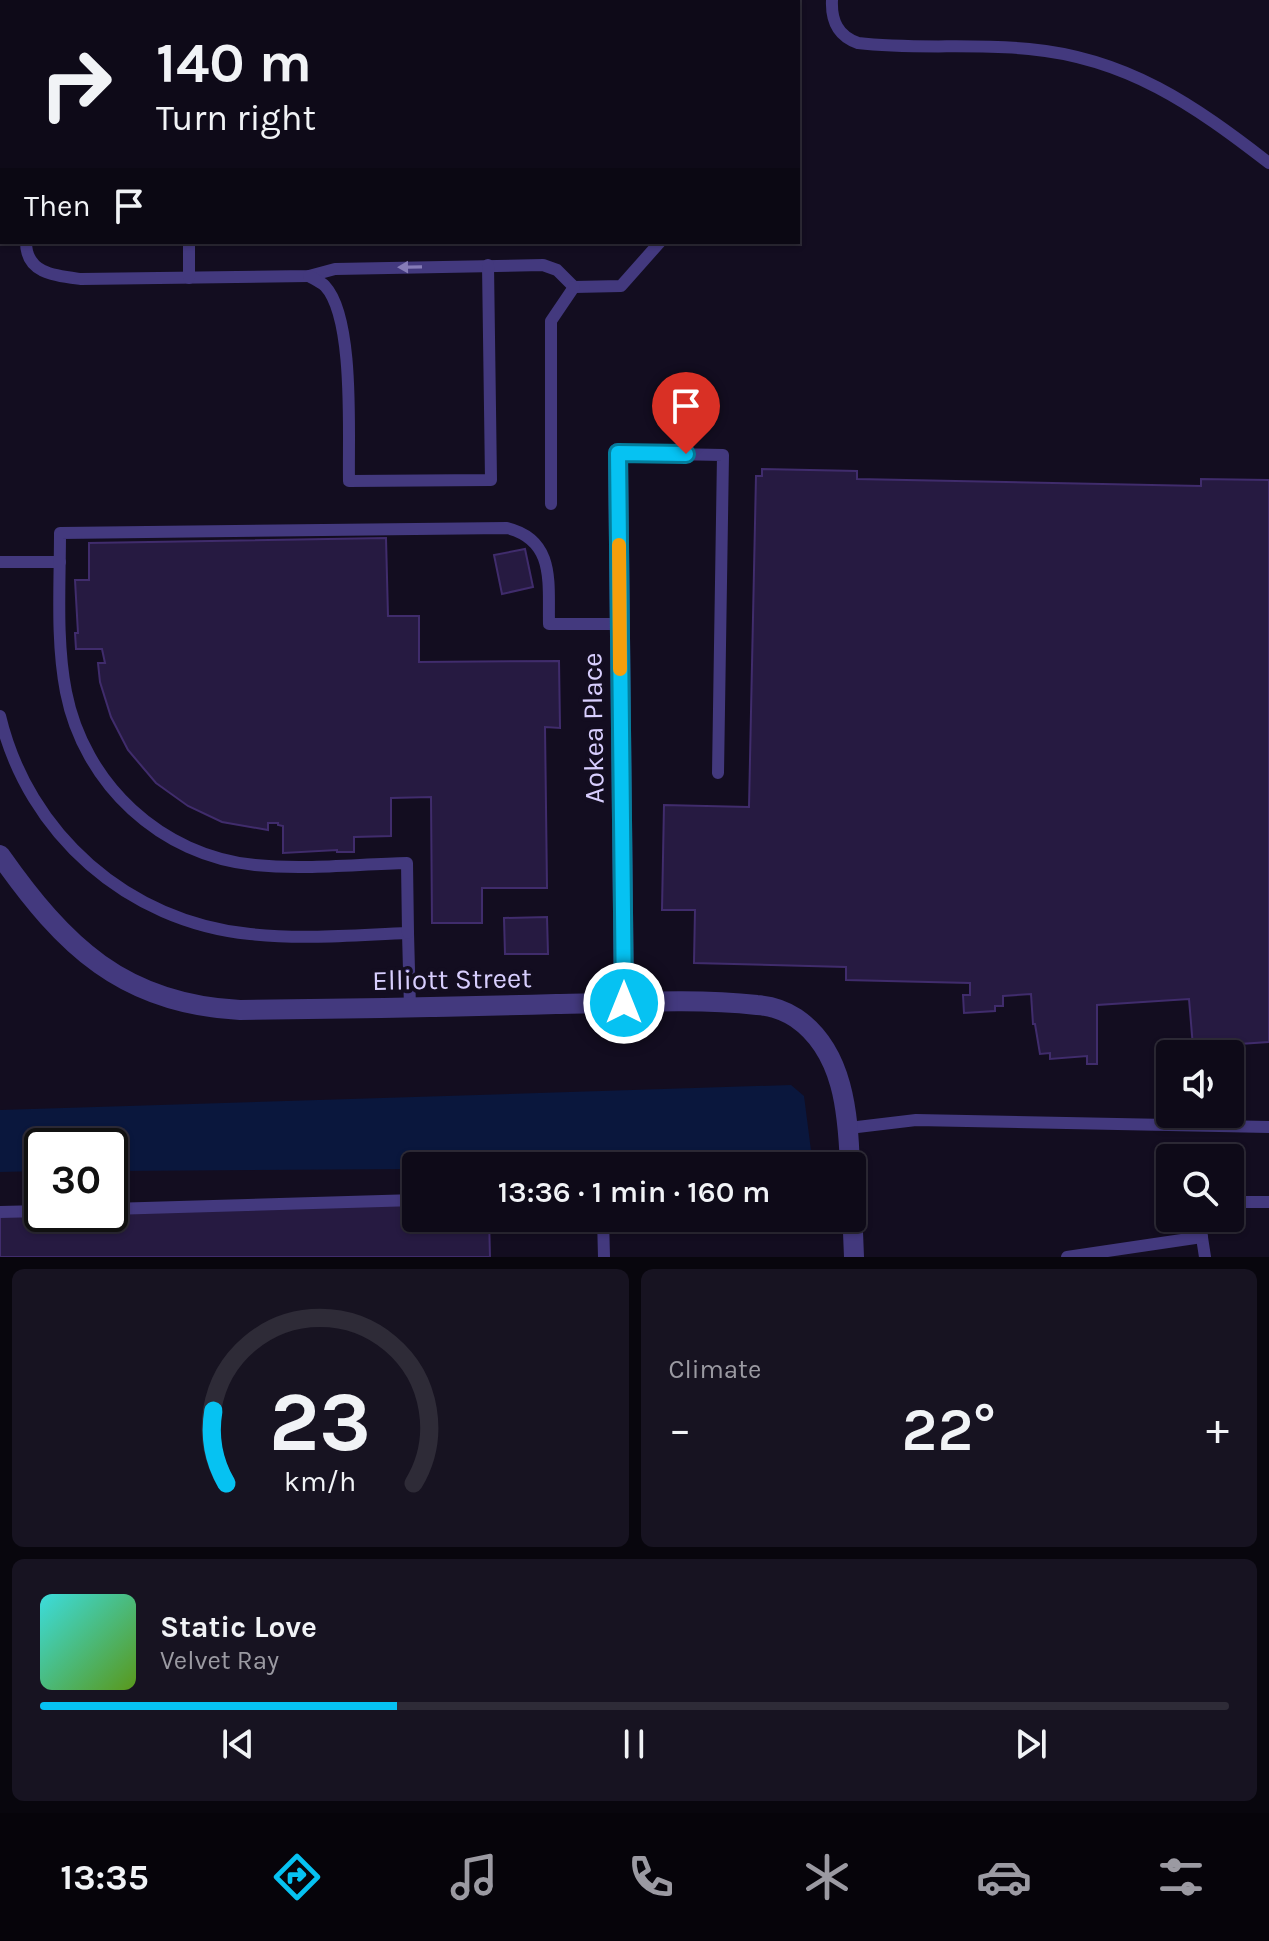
<!DOCTYPE html>
<meta charset="utf-8">
<style>
body{margin:0;font-family:Karla,sans-serif;background:#171321;color:#f1f3f6;height:100vh;display:flex;flex-direction:column;font-size:30px;white-space:nowrap}
*{box-sizing:border-box;margin:0}
p{font-size:26px;color:#9b9aa2}
.icon{flex:none;width:44px;height:44px;fill:none;stroke:currentColor;stroke-width:2;stroke-linecap:round;stroke-linejoin:round}
.map{position:relative;height:1257px;overflow:hidden}
.side{display:flex;flex-direction:column;gap:12px;padding:12px;background:#08060d;flex:1}
.side>*{flex:none}
.top-card{position:absolute;left:0px;top:0px;width:800px;height:244px;box-shadow:0 2px 6px #0004,0 0 0 2px #2e2b37;background:#0e0a18;color:#f1f3f6;overflow:hidden}
.controls{position:absolute;left:1156px;top:1040px;display:grid;gap:16px}
.controls a{display:grid;place-items:center;width:88px;height:88px;border-radius:8px;background:#0e0a18;box-shadow:0 2px 6px #0004,0 0 0 2px #2e2b37;font-size:40px}
.speed{position:absolute;left:24px;top:1128px;display:flex;gap:16px;font-size:40px;font-weight:700;text-align:center}
.speed>*{display:grid;place-content:center;width:104px;height:104px;border-radius:50%;background:#0e0a18;box-shadow:0 2px 6px #0004,0 0 0 2px #2e2b37;line-height:1}
.speed .limit{border:4px solid #111;border-radius:12px;background:#fff;color:#111}
.pin{position:absolute;display:grid;place-items:center;width:68px;height:68px;color:#fff;margin:-82px -34px;border-radius:50% 50% 50% 0;rotate:-45deg;box-shadow:0 0 8px #0007}
.pin .icon{rotate:45deg}
.me{position:absolute;width:88px;margin:-44px;rotate:0deg;stroke-linejoin:round;filter:drop-shadow(0 0 6px #0008)}
.turn{display:flex;align-items:center;gap:28px;height:168px;padding:0 24px;font-size:36px}
.turn .icon{width:104px;height:104px;stroke-width:2.5}
.turn b{display:block;font-size:56px;line-height:68px}
.then{display:flex;align-items:center;height:76px;padding:0 24px;background:#0003;gap:16px;font-size:30px}
.big{font-size:60px;font-weight:600;line-height:1.1}
.side .tile{flex:1;display:flex;flex-direction:column;justify-content:center;gap:12px;min-width:0;padding:0 28px;border-radius:12px;background:#171321}
.side .dial{align-items:center;gap:0}
.dial svg{height:208px;overflow:visible;fill:none;stroke:#2e2b37;stroke-width:7;stroke-linecap:round;text-anchor:middle}
.dial text{fill:#f1f3f6;stroke:none}
.song{display:flex;align-items:center;gap:24px}
.cover{width:96px;height:96px;border-radius:12px;background:linear-gradient(135deg,hsl(180 70% 55%),hsl(90 70% 35%))}
.played{height:8px;border-radius:4px;background:linear-gradient(90deg,#06c2f2 30%,#2e2b37 30%)}
.keys{display:flex;justify-content:space-around;direction:ltr}
.heat{display:flex;justify-content:space-between;align-items:center;font-size:44px;direction:ltr}
.side .tiles{flex:1;display:grid;gap:12px;grid-template-columns:1fr 1fr}
.tile:last-child{grid-column:span 2}
.trip{position:absolute;left:402px;top:1152px;width:464px;height:80px;border-radius:8px;background:#0e0a18;box-shadow:0 2px 6px #0004,0 0 0 2px #2e2b37;font-weight:600;line-height:80px;text-align:center}
.tabs{display:flex;height:128px;justify-content:space-around;align-items:center;background:#06040a;color:#9b9aa2}
.tabs .icon{width:56px;height:56px}
.tabs .on{color:#06c2f2}
.tabs b{font-size:36px;color:#f1f3f6}
.map>svg:first-child{display:block}
.water{fill:#0a173d}
.building{fill:#261a41;stroke:#402c6c;stroke-width:2}
.lines{fill:none;stroke-linecap:round;stroke-linejoin:round}
.service{stroke:#43397e;stroke-width:12}
.minor{stroke:#43397e;stroke-width:20}
.tertiary{stroke:#43397e;stroke-width:20}
.oneway{fill:#867cb8}
.route-casing{stroke:#047e9d;stroke-width:20}
.route{stroke:#06c2f2;stroke-width:14}
.slow{stroke:#f59e0b;stroke-width:14}
.labels{text-anchor:middle;dominant-baseline:central;stroke-width:8;stroke-linejoin:round;paint-order:stroke}
.street-label{font-size:28px;fill:#d8cefe;stroke:#130d20}
</style>
<div class="map">
<svg width="1269" height="1257" viewBox="0 0 1269 1257">
<rect width="100%" height="100%" fill="#130d20"/>
<path class="water" d="M791,1085L804,1096L813,1166H416V1169L110,1171V1146H42V1171L0,1172V1110Z"/>
<g class="building">
<path d="M762,469L857,471V479L1201,486V479L1269,480V1042L1195,1047V1054H1187L1186,1048L1193,1047L1189,999L1097,1005V1064H1087V1056L1050,1059V1053L1040,1054L1035,1024H1033L1031,994L1003,996V1006H995V1011L964,1013L963,995H970V983L846,980V967L694,963L695,910H662L664,805L749,807L756,476H762Z"/>
<path d="M386,538L388,616H419V662L559,661L560,728L545,727L547,888H482V923H432L431,797L391,798V836L354,837V852H337V850L283,853V826L278,825V823H268V830L222,822L188,806L156,783L128,750L111,717L100,682L98,663H105L102,649H76L75,633H78L75,580H89V543Z"/>
<path d="M525,549L533,587L502,594L494,555Z"/>
<path d="M547,917L548,954H505L504,918Z"/>
<path d="M416,1204V1218H489L490,1257H0V1215Z"/>
</g>
<g class="lines">
<g class="service">
<path d="M53,0V2"/>
<path d="M254,0V2"/>
<path d="M832,0C831,21 838,36 858,43C915,50 972,43 1029,49C1127,58 1194,105 1269,163"/>
<path d="M26,242C26,274 56,276 81,279L309,276L335,269L543,265L557,270L574,287L621,286L660,242"/>
<path d="M189,242V278"/>
<path d="M309,276C314,279 321,282 325,286C355,318 348,437 349,481L491,480L488,265"/>
<path d="M618,453L723,455L718,773"/>
<path d="M551,504V321L574,287"/>
<path d="M0,562H60"/>
<path d="M0,716C28,834 128,922 250,934C302,940 356,935 408,933L410,1008"/>
<path d="M408,933L407,863C357,864 305,870 255,865C161,856 84,784 66,692C56,641 60,585 60,533L507,528C556,540 548,584 549,624H620"/>
<path d="M849,1128L916,1120L1269,1127"/>
<path d="M1230,1202H1269"/>
<path d="M110,1209L416,1200"/>
<path d="M0,1212L42,1211"/>
<path d="M603,1218L604,1257"/>
<path d="M1199,1218L1205,1257"/>
<path d="M1067,1257L1202,1237"/>
</g>
<path class="minor" d="M618,453L624,1003"/>
<g class="tertiary">
<path d="M0,855C64,946 123,1004 240,1010C345,1009 451,1007 556,1004C622,1003 691,998 757,1005C771,1006 784,1010 796,1018C844,1051 848,1114 850,1166"/>
<path d="M852,1207L854,1257"/>
</g>
</g>
<defs><path id="oneway-solid" d="M-6-.8H1V-3.2L6.5 0L1 3.2V.8H-6Z" transform="scale(2)"/></defs>
<use class="oneway" href="#oneway-solid" transform="translate(410 267) rotate(179)"/>
<g class="lines">
<defs>
<path id="route" d="M624,1003L618,453L686,454"/>
</defs>
<use href="#route" class="route-casing"/>
<use href="#route" class="route"/>
<path class="slow" d="M619,545L620,669"/>
</g>
<g class="labels">
<g class="street-label">
<text transform="translate(593 728) rotate(-91)">Aokea Place</text>
<text transform="translate(452 979) rotate(-1)">Elliott Street</text>
</g>
</g>
</svg>
<div class="controls">
<a><svg class="icon" aria-label="sound" viewBox="0 0 24 24"><path d="M4 9h4l5-4v14l-5-4H4zM17 9q2 3 0 6"/></svg></a>
<a><svg class="icon" aria-label="search" viewBox="0 0 24 24"><circle cx="10" cy="10" r="6"/><path d="M15 15l6 6"/></svg></a>
</div>
<div class="speed"><div class="limit">30</div></div>
<div class="pin" style="left:686px;top:454px;background:#d93025"><svg class="icon" aria-label="arrive" viewBox="0 0 24 24"><path d="M6 21V4h12l-3 4 3 4H6"/></svg></div>
<svg class="me" style="left:624px;top:1003px" viewBox="-20 -20 40 40"><circle r="17" fill="#06c2f2" stroke="#fff" stroke-width="3"/><path d="M0-11L8 9 0 5-8 9z" fill="#fff"/></svg>
<div class="trip">13:36 · 1 min · 160 m</div>
<div class="top-card">
<div class="turn"><svg class="icon" aria-label="right" viewBox="0 0 24 24"><path d="M7 20v-9h11M14 6l5 5-5 5"/></svg><div><b>140 m</b>Turn right</div></div>
<div class="then">Then<svg class="icon" aria-label="arrive" viewBox="0 0 24 24"><path d="M6 21V4h12l-3 4 3 4H6"/></svg></div>
</div>
</div>
<section class="side">
<div class="tiles">
<div class="tile dial"><svg viewBox="0 0 100 80">
<path d="M14 69A42 42 0 1 1 86 69"/>
<path d="M14 69A42 42 0 0 1 9 41" stroke="#06c2f2"/>
<text x="50" y="56" font-size="32" font-weight="700">23</text>
<text x="50" y="72" font-size="11">km/h</text>
</svg></div>
<div class="tile"><p>Climate</p>
<div class="heat"><a>−</a><b class="big">22°</b><a>+</a></div>
</div>
<div class="tile">
<div class="song"><i class="cover"></i><div><b>Static Love</b><p>Velvet Ray</p></div></div>
<div class="played"></div>
<div class="keys"><svg class="icon" aria-label="previous" viewBox="0 0 24 24"><path d="M18 5L8 12l10 7zM5 5v14"/></svg><svg class="icon" aria-label="pause" viewBox="0 0 24 24"><path d="M8 5v14M16 5v14"/></svg><svg class="icon" aria-label="next" viewBox="0 0 24 24"><path d="M6 5l10 7-10 7zM19 5v14"/></svg></div>
</div>
</div>
</section>
<nav class="tabs">
<b>13:35</b>
<svg class="icon on" aria-label="directions" viewBox="0 0 24 24"><path d="M12 3l9 9-9 9-9-9zM9 14v-3h6M13 9l2 2-2 2"/></svg>
<svg class="icon" aria-label="music" viewBox="0 0 24 24"><path d="M9 18V5l10-2v13"/><circle cx="6" cy="18" r="3"/><circle cx="16" cy="16" r="3"/></svg>
<svg class="icon" aria-label="phone" viewBox="0 0 24 24"><path d="M5 4h4l2 5-3 2q2 4 5 5l2-3 5 2v4C11 20 4 13 5 4z"/></svg>
<svg class="icon" aria-label="climate" viewBox="0 0 24 24"><path d="M12 3v18M4 7l16 10M4 17L20 7"/></svg>
<svg class="icon" aria-label="car" viewBox="0 0 24 24"><path d="M5 17H2v-5l4-1 3-4h7l3 4 3 1v5h-3M9 17h6M6 11h13"/><circle cx="7" cy="17" r="2"/><circle cx="17" cy="17" r="2"/></svg>
<svg class="icon" aria-label="filters" viewBox="0 0 24 24"><path d="M4 7h16M4 17h16"/><circle cx="9" cy="7" r="2"/><circle cx="15" cy="17" r="2"/></svg>
</nav>
